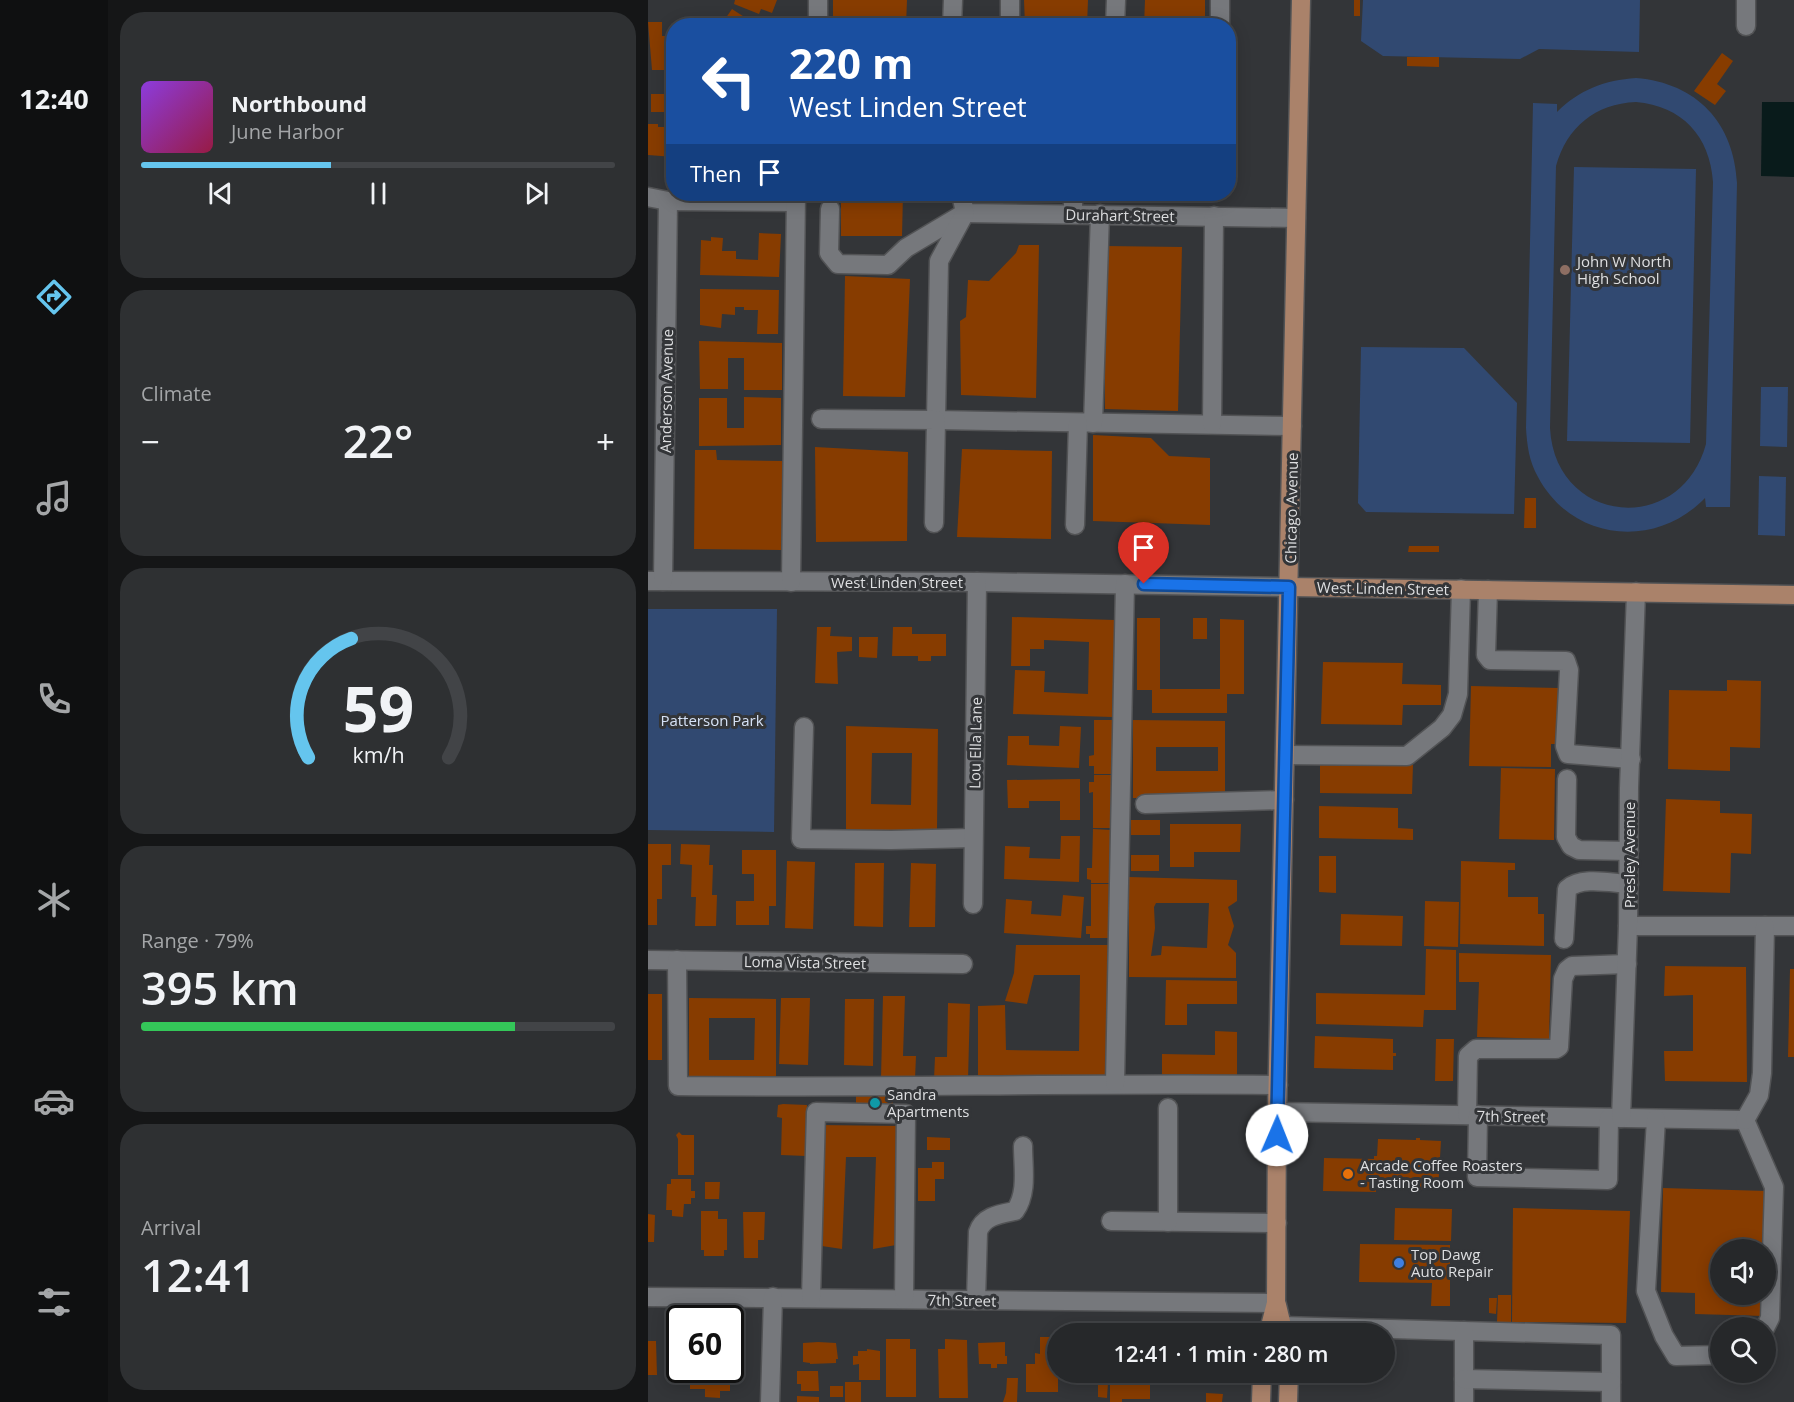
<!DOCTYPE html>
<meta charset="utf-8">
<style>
body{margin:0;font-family:"Open Sans",sans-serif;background:#2e3032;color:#f1f3f6;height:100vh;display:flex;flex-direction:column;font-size:22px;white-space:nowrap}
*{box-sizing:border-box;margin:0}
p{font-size:20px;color:#a4a6a8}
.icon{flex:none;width:33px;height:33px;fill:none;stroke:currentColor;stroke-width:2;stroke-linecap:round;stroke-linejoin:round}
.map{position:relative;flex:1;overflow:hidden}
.drawer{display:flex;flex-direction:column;gap:12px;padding:12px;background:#151617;width:540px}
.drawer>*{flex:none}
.banner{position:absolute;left:18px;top:18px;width:570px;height:183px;border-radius:24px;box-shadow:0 3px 15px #0003,0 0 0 2px #424447;background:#1a4fa0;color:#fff;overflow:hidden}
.fabs{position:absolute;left:1062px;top:1239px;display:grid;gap:12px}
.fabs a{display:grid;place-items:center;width:66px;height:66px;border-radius:50%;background:#26282a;box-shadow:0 3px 15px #0003,0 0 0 2px #424447;font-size:30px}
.speed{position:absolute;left:18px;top:1305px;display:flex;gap:12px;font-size:30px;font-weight:700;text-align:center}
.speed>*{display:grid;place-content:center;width:78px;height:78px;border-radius:50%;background:#26282a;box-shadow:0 3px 15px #0003,0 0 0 2px #424447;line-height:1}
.speed .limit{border:3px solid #111;border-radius:9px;background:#fff;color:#111}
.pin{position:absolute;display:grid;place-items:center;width:51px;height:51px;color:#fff;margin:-62px -26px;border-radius:50% 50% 50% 0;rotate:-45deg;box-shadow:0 0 6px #0007}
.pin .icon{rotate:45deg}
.me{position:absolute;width:66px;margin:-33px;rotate:1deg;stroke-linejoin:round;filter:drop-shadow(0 0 4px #0008)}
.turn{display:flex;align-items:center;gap:21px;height:126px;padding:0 24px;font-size:27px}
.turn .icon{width:78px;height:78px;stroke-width:2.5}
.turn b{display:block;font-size:42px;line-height:51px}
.then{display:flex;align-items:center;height:57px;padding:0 24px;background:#0003;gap:12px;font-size:22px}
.big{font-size:45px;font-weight:600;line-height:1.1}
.drawer .tile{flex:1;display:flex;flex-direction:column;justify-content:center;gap:9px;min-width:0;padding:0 21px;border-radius:24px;background:#2e3032}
.drawer .dial{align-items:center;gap:0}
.dial svg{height:156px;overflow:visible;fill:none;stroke:#424447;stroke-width:7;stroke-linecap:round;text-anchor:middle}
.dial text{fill:#f1f3f6;stroke:none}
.song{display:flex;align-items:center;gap:18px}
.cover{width:72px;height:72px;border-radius:9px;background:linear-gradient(135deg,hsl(270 70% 55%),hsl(340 70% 35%))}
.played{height:6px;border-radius:3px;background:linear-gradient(90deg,#65c5ee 40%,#424447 40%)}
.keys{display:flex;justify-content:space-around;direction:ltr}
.heat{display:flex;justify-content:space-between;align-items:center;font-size:33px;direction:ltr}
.charge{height:9px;border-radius:4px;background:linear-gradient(90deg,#34c759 79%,#424447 0)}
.trip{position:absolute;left:399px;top:1323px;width:348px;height:60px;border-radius:30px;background:#26282a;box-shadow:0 3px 15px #0003,0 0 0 2px #424447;font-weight:600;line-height:60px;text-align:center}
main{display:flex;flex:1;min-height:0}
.dock{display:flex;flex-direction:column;width:108px;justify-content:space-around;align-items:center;background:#0f1011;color:#a4a6a8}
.dock .icon{width:42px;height:42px}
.dock .selected{color:#65c5ee}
.dock b{font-size:27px;color:#f1f3f6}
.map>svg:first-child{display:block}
.green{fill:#314971;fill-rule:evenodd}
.water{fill:#091b1b}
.building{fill:#873c00;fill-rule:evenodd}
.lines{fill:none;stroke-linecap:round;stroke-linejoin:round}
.minor-casing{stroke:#525355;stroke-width:21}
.major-casing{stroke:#525355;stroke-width:21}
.minor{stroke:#76787c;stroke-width:18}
.major{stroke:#aa826a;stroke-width:18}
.route-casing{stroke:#114b97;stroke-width:15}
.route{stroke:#1a73e8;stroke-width:10}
.education-dot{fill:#8d6e63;stroke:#333538;stroke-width:2}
.culture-dot{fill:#0f9aa8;stroke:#333538;stroke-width:2}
.food-dot{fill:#e8710a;stroke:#333538;stroke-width:2}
.shop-dot{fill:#3f7fe0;stroke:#333538;stroke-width:2}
.labels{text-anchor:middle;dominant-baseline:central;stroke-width:6;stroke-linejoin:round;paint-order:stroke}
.street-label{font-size:15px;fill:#dedfe1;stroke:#333538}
.poi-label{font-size:15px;fill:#dedfe1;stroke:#333538;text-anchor:start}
.park-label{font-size:15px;fill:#d6e2f6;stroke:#333538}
</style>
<main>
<nav class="dock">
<b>12:40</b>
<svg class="icon selected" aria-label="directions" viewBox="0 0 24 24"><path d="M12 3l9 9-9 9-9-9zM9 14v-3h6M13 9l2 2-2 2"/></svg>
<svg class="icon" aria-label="music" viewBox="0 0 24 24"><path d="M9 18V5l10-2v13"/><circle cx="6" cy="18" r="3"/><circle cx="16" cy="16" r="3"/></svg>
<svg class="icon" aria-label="phone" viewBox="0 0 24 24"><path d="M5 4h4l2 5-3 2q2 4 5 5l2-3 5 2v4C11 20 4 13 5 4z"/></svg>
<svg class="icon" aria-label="climate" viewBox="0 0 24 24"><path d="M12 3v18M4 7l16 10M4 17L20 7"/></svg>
<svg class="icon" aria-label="car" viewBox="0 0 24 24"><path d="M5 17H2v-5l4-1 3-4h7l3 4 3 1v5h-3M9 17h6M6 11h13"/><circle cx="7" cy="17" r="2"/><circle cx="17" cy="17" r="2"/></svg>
<svg class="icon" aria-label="filters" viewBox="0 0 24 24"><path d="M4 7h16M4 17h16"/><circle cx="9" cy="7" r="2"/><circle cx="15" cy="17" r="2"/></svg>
</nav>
<section class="drawer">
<div class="tile">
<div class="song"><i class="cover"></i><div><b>Northbound</b><p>June Harbor</p></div></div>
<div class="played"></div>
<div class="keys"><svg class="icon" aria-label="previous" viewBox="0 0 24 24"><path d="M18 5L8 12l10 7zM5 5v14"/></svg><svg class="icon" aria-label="pause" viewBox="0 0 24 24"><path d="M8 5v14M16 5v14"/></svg><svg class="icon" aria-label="next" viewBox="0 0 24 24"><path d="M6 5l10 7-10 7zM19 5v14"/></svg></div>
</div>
<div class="tile"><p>Climate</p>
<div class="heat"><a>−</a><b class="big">22°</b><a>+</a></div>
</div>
<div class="tile dial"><svg viewBox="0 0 100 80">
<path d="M14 69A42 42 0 1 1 86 69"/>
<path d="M14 69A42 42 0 0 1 36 8" stroke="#65c5ee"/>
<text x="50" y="56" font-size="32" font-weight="700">59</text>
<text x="50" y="72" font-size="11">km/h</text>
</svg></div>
<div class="tile"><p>Range · 79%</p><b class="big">395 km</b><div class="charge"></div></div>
<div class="tile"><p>Arrival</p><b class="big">12:41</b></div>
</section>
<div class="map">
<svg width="1146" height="1402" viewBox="0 0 1146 1402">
<rect width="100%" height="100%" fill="#333538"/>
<g class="green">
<path d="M715,0H992L991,52L891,49L872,59L735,56L713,41Z"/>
<path d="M988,78C1049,83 1086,123 1089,183L1082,507H1058L1057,498C1007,550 924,541 890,477C881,461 879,445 878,428L885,103L909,104V112C931,90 957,80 988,78ZM988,102C1034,106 1062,136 1065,182L1058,444C1033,537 907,525 902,428L908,166C919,127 947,104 988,102Z"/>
<path d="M926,167L1048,169L1042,443L919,441Z"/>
<path d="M713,347L816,348L869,403L866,514L718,512L710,503Z"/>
<path d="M1113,387H1140L1139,447L1112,446Z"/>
<path d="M1111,476L1138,477L1137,536L1110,535Z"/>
<path d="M0,609H129L126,832L0,830Z"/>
</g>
<path class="water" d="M1114,102H1146V177L1113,176Z"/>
<g class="building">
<path d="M87,0H129L124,13L113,9L111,14L86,4Z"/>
<path d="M185,0H259L258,26H185Z"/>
<path d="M376,0H440L439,26H377Z"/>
<path d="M497,0H557V26H496Z"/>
<rect x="706" y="0" width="6" height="16"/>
<path d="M84,9L101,20L100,21L107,26H81L75,22Z"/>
<path d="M0,22H14V36H26V70H4Z"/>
<path d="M1074,53L1085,61L1069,84L1078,91L1067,105L1046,91Z"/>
<path d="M759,57H791V67L759,66Z"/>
<rect x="3" y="94" width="23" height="18"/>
<path d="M0,124H10V127H26V157L0,155Z"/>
<path d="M193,194H255L254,236H193Z"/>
<path d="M111,233L133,234L131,277L52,275L53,240L63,241V237L75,238L74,251H88V259L110,260Z"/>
<path d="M371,245H391L388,398L313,395L312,321L318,317L320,280L341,281L368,253Z"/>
<path d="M457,246L534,247L530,411L457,409Z"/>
<path d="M197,276L262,279L257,397L195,396Z"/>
<path d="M52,289L131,290L130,334H109L110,310H96V307H87V315L74,314L73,328L52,325Z"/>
<path d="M51,341L134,343V390H96V358H80V389H52Z"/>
<path d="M96,397L133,398V445L51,446V398H79V428H96Z"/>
<path d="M445,435L503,438L521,456L562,458V525L445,521Z"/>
<path d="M167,447L260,452L259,541L168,542Z"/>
<path d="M314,449L404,451L403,539L309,537Z"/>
<path d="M47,450H68L69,460L134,461V550L46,549Z"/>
<path d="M877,498H888V528H876Z"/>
<path d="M761,546H791V552H760Z"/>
<path d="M364,617L467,620L464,717L365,714L367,670L397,671L396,692L440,694L441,642L396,640V649H382V666H363Z"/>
<path d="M489,618H512V689H572V619L596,620V694H579V713H504V690H489Z"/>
<rect x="545" y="618" width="14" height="21"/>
<path d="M169,627H183L182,636L204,637V651L189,652L190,684L167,683Z"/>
<path d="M245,627H264V634H298V656H283V661H270V656H244Z"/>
<path d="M211,637H230L229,658L211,657Z"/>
<path d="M675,662L755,663L754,684L793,685V705H755L754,725L673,724Z"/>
<path d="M1079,680L1113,681L1112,748L1082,747V771L1020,769L1021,690L1079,691Z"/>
<path d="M823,686L910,688L909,744H903V767L821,766Z"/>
<path d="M446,720H464V774H446V766H441V756L446,755Z"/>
<path d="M485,720L577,721V799L485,798ZM508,747H570V771H508Z"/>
<path d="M198,726L290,729L289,831H198ZM224,753H264L263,805L223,804Z"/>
<path d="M412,726L433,727L431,768L359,765L360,736H381V745L411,746Z"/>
<path d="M672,764L765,765L764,794L672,793Z"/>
<path d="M853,768L907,769L906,840L851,839Z"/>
<path d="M446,775H463V828H445V792L441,793V782H446Z"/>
<path d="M432,779V820H412V801H381V808H360L359,780Z"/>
<path d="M1018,799L1072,801V813L1104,814L1103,854L1083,853L1082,893L1015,891Z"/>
<path d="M671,806L750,808V828L765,829V840L671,838Z"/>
<rect x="483" y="820" width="29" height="15"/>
<path d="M522,824H593L592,852H546V867H522Z"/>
<path d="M445,829L463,830L461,883H443V880L439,879V868H444Z"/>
<path d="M413,836H432L431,882L356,879L357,846L382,847L381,858L412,859Z"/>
<path d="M0,844H23V865H14V899H9V925H0Z"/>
<path d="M33,844L62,845L61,865H65L64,895H69L68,926H47L48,897H43L44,865L32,864Z"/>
<path d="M94,850H128V906H121V925H88V901H106V874H94Z"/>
<rect x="483" y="855" width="28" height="16"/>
<path d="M671,856H688V893L671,892Z"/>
<path d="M139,861L167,862L165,929L137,928Z"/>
<path d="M813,861L867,863V870H860V897H890V914H896V946L812,944Z"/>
<path d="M207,863H236L235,927L206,926Z"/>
<path d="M263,863L288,864L287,927H261Z"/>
<path d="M481,877L589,880V901L580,907L586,926L580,945L588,953V978L481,977ZM508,903H561L559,948L514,946L513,955L503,956L507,928L506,907Z"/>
<path d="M443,884H461L460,938H442V934H438V926H443Z"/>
<path d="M415,895L436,897L433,938L356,933L358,899L384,901L383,914L413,916Z"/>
<path d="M777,901L811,902L810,947L776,946Z"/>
<path d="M693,914L755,916L754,946L692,945Z"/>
<path d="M368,945H461L458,1077L330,1079V1006L357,1005L358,1050L431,1051L432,975H386L379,1004L357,1001L366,973Z"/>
<path d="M778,949L808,950V1010H776L775,1027L668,1024V993L777,995Z"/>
<path d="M811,953L903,955L901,1039L829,1037L831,982H811Z"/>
<path d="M1017,966L1098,967L1099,1082L1017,1081L1016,1051H1045V995L1016,996Z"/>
<path d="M1142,969H1146V1057H1140Z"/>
<path d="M518,980L589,981V1004H539V1025H517Z"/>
<rect x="0" y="994" width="14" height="66"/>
<path d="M235,996H257L255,1056H268L267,1079L233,1078Z"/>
<path d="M41,998L128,999V1081H41ZM61,1018H107L106,1060H61Z"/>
<path d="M133,998H162L160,1065L131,1064Z"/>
<path d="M197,999H226L225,1066L196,1065Z"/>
<path d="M300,1003L322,1004L320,1080L286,1079L287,1057H299Z"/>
<path d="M567,1031L589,1032V1078L514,1077V1054L567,1055Z"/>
<path d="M667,1036L745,1039V1053H748V1056H745V1070L666,1068Z"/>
<path d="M788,1039H806L805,1081H787Z"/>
<rect x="208" y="1095" width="37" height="15"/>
<path d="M135,1104L159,1105L158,1156L133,1155L134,1118L129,1117L130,1105Z"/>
<path d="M169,1125L256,1126L254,1244L225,1249L228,1157H198L194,1249L167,1245L169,1176H176V1148H169Z"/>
<path d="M31,1132L34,1135H46V1175H30V1139L28,1135Z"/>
<path d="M279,1137L302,1138V1150H279Z"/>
<path d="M768,1138H772V1140L793,1141L790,1190L728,1188V1192L675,1191L676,1158L726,1159V1156H729L730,1139L768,1140Z"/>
<path d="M284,1162H296V1179H287V1201H270V1168H284Z"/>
<path d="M23,1179H43V1191H47V1198H43V1204H36L35,1217L24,1216V1210H18L19,1184H23Z"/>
<path d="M57,1182H72L71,1199H57Z"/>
<path d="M1015,1188L1119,1191L1118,1250H1072V1294H1117L1116,1316L1047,1314V1293L1013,1292Z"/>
<path d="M747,1208L804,1209L803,1241L746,1240Z"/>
<path d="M865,1208L982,1211L978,1323L864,1322Z"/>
<path d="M53,1211H70V1219H79V1250H76V1256H56V1250H53Z"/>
<path d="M95,1212H117L116,1240H110V1258H96Z"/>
<path d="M0,1214L7,1215L6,1242H0Z"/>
<path d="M712,1244L802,1245V1306H783L784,1283L711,1282Z"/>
<path d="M850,1295H863V1322H849Z"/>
<path d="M841,1298H849L848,1314L841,1313Z"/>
<path d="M18,1335H32V1365H17Z"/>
<path d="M392,1337H410V1392H378V1364H387V1353L392,1354Z"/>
<path d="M238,1339H262V1349H268V1397H238Z"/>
<path d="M297,1339L319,1340L320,1398H291L290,1349H297Z"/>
<path d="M0,1341H8L9,1375H0Z"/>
<path d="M170,1342L188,1343L190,1359H188V1363L162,1364V1363L155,1362V1343Z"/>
<path d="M357,1342V1356H359V1364H349V1368H343V1364H331L330,1343Z"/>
<path d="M219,1349L232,1351V1380H211V1364L205,1365V1356H210V1351H219Z"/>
<path d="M42,1371L82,1372V1391H72V1398L57,1397V1389H42Z"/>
<path d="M149,1371H170L171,1391H153V1384H149Z"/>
<path d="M422,1372H449V1379L422,1380Z"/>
<path d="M471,1372H482V1377H477V1385L502,1384V1399H474V1402H462V1383H473Z"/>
<path d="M564,1372H588L587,1384H566Z"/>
<path d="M359,1378H370L369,1402H355L358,1393Z"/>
<rect x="197" y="1382" width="16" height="20"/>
<path d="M450,1383H460L459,1398L450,1397Z"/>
<rect x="182" y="1386" width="13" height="11"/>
<path d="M558,1393L575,1394L574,1402H558Z"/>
<path d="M149,1396L171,1397V1402H149Z"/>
</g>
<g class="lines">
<defs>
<g id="minor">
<path d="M170,26V0"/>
<path d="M304,26L305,0"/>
<path d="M362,26V0"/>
<path d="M467,26L468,0"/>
<path d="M572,26V0"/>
<path d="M1098,26V0"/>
<path d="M313,194L317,213L648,218"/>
<path d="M425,194V214"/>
<path d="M0,197L20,201L147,202"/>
<path d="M182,209L181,253L190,264L240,265L258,248L315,214"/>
<path d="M317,213L291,261L288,420L644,426"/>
<path d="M173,419L288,420L286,523"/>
<path d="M445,423L452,214"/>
<path d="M564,424L566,216"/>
<path d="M427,525L430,423"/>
<path d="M0,581L329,582L641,587"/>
<path d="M15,581L20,201"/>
<path d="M143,582L148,194"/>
<path d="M840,590L838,655L842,660L918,661L921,670L917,746L920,754L983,759"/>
<path d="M156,727L153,839L243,840L325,838"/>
<path d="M637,755L759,756L794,728L804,715L810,694L813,589"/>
<path d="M919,779L918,837L923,846L931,850L981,851"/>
<path d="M497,804L636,800"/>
<path d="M325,904L329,582"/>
<path d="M980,926H1146"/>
<path d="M916,939L919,889C933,876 963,883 981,884"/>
<path d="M0,960L315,964"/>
<path d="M29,960L30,1086C230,1088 430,1083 630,1085"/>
<path d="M467,1083L477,584"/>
<path d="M629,1112L1097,1120"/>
<path d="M819,1115L820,1056L828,1049H908L911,1047L915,979L919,970L924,966L979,964"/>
<path d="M830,1115L829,1177L960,1180L961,1118"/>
<path d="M973,1118L980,926L981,788L988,592"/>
<path d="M1008,1119L998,1291L1016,1336L1028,1356L1072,1355"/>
<path d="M1097,1120L1126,1187L1122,1318L1117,1328"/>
<path d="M1097,1120L1111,1095L1114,1073L1117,926"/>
<path d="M463,1221L629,1223"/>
<path d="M520,1222V1108"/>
<path d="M0,1297L628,1303"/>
<path d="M163,1298L168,1112L258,1114L256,1299"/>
<path d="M328,1300L330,1232C335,1216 352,1214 367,1211C380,1193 375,1168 375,1146"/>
<path d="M634,1326L963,1335V1402"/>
<path d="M816,1331V1402"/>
<path d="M816,1379L963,1382"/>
<path d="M122,1402L125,1297"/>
</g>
<g id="major">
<path d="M641,587L1146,595"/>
<path d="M629,1305L636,1334"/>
<path d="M620,1334L628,1303L629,1112L653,0"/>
<path d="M613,1402L614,1372"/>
<path d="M640,1402L641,1372"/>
</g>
</defs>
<use href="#minor" class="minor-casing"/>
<use href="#major" class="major-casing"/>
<use href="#minor" class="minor"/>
<use href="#major" class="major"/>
</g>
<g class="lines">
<defs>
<path id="route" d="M496,584L641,587L629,1135"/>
</defs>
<use href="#route" class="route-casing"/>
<use href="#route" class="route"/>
</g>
<circle class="education-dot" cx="917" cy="270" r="6"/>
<circle class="culture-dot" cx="227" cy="1103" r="6"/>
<circle class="food-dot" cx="700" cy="1174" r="6"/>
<circle class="shop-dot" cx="751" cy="1263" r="6"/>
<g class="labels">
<g class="street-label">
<text transform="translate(472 215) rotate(1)">Durahart Street</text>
<text transform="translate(18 391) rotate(-89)">Anderson Avenue</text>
<text transform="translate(643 508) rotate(-89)">Chicago Avenue</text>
<text x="249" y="582">West Linden Street</text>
<text transform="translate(735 588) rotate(1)">West Linden Street</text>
<text transform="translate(327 743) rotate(-89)">Lou Ella Lane</text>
<text transform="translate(981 855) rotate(-90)">Presley Avenue</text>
<text transform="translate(157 962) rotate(1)">Loma Vista Street</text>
<text transform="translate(863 1116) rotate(1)">7th Street</text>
<text transform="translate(314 1300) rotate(1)">7th Street</text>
</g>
<g class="poi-label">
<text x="929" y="261">John W North<tspan x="929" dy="17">High School</tspan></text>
<text x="239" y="1094">Sandra<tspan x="239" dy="17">Apartments</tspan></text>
<text x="712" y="1165">Arcade Coffee Roasters<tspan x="712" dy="17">- Tasting Room</tspan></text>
<text x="763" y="1254">Top Dawg<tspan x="763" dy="17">Auto Repair</tspan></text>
</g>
<g class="park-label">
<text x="64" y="720">Patterson Park</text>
</g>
</g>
</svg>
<div class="fabs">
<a><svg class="icon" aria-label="sound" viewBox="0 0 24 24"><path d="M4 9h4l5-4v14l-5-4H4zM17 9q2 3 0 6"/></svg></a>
<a><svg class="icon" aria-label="search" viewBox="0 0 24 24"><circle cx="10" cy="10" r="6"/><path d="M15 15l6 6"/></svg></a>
</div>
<div class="speed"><div class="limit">60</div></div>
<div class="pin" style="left:496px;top:584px;background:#d93025"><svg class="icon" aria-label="arrive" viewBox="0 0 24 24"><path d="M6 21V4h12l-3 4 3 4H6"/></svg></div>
<svg class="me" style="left:629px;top:1135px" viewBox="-20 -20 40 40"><circle r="19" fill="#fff"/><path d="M0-13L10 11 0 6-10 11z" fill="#1a73e8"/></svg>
<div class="trip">12:41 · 1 min · 280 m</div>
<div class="banner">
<div class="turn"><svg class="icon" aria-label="left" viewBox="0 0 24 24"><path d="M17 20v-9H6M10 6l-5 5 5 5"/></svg><div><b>220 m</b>West Linden Street</div></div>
<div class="then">Then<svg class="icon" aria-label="arrive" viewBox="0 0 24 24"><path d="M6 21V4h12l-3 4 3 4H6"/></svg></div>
</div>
</div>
</main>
